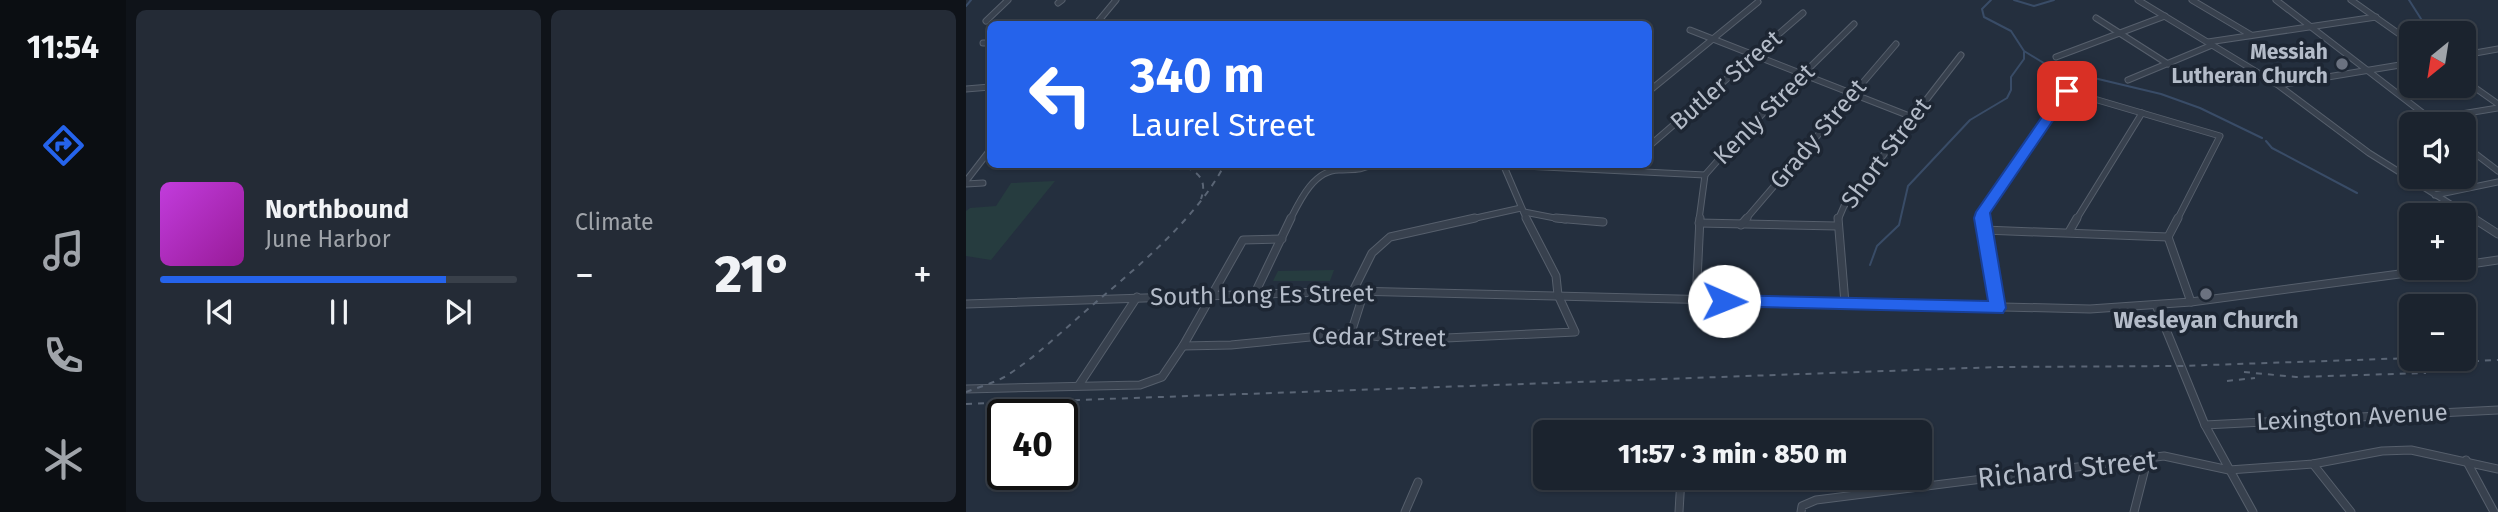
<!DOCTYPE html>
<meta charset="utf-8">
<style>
body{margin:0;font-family:"Fira Sans",sans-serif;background:#242b36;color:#f1f3f6;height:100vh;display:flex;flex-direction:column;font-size:26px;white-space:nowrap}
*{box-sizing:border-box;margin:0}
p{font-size:23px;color:#a0a4aa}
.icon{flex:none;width:38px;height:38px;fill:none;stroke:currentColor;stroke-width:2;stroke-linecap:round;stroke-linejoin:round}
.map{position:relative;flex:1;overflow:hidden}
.drawer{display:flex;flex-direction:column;gap:10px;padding:10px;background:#0f1319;width:840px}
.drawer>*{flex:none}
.hud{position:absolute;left:21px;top:21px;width:665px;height:147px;border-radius:10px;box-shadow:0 2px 5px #0004,0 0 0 2px #39404a;background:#2563eb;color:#fff;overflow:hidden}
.needle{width:46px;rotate:210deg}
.tools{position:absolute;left:1433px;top:21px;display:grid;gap:14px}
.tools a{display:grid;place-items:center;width:77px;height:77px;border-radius:10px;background:#1b232e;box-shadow:0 2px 5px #0004,0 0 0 2px #39404a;font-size:35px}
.speed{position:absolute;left:21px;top:399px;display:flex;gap:14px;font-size:35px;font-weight:700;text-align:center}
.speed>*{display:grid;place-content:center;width:91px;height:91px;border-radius:50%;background:#1b232e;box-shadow:0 2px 5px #0004,0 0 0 2px #39404a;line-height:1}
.speed .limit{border:4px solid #111;border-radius:10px;background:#fff;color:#111}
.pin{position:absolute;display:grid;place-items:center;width:60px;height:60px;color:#fff;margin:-30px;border-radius:14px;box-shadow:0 4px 10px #0006}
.me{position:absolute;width:77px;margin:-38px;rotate:91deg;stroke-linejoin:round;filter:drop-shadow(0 0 5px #0008)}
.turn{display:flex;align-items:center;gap:24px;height:147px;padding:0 28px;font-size:32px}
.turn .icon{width:91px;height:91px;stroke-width:2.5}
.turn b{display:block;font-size:49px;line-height:60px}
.big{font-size:52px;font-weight:800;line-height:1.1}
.drawer .tile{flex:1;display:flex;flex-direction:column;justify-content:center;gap:10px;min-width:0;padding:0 24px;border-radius:10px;background:#242b36}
.song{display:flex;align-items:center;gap:21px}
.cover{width:84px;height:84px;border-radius:10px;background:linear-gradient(135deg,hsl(290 70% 55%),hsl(300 70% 35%))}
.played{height:7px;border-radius:4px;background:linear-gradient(90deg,#2563eb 80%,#39404a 80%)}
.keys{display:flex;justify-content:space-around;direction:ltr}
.heat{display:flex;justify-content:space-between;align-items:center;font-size:38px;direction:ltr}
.drawer .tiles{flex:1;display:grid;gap:10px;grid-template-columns:repeat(2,1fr)}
.trip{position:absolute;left:567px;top:420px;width:399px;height:70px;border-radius:10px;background:#1b232e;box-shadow:0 2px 5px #0004,0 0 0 2px #39404a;font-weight:800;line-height:70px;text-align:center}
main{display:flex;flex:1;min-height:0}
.dock{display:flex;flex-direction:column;width:126px;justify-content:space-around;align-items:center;background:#0b0e12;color:#a0a4aa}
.dock .icon{width:49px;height:49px}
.dock .current{color:#2563eb}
.dock b{font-size:32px;color:#f1f3f6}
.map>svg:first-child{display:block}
.green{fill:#263c3f}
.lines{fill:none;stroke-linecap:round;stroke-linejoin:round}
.stream{stroke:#394c67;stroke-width:2}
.minor-far1-casing{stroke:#565f6c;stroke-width:7}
.minor-casing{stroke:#565f6c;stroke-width:9}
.minor-far1{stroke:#38414e;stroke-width:5}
.minor{stroke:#38414e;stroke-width:7}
.rail{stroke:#5a6575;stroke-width:2;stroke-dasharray:6 6;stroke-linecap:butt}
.route{fill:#2563eb;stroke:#184099;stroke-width:2}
.worship-dot{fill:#6b7280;stroke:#1d2633;stroke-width:2.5}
.labels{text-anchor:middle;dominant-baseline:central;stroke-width:7;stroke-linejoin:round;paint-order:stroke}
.far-poi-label{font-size:21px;font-weight:bold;fill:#b4bcc9;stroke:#1d2633;text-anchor:end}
.street-label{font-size:24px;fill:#b4bcc9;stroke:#1d2633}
.poi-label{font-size:24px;font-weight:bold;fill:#b4bcc9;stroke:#1d2633}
.near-street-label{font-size:28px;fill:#b4bcc9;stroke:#1d2633}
</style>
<main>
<nav class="dock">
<b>11:54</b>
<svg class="icon current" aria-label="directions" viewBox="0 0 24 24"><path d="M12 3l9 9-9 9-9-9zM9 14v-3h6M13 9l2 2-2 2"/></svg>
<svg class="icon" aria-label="music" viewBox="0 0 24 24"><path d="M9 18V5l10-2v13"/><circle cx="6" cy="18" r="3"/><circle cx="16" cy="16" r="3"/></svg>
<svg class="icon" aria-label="phone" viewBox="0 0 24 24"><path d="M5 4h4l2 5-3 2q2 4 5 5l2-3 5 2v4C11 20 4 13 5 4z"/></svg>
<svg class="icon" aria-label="climate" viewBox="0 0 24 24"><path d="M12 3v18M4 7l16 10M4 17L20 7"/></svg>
</nav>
<section class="drawer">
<div class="tiles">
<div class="tile">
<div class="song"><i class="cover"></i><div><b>Northbound</b><p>June Harbor</p></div></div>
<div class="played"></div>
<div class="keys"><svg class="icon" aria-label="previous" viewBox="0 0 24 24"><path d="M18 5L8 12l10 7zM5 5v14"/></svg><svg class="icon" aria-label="pause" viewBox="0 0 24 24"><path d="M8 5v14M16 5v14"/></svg><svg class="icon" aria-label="next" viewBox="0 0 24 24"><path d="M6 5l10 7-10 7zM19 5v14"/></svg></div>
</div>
<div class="tile"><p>Climate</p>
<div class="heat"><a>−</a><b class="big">21°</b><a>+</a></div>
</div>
</div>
</section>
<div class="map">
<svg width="1532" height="512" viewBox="0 0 1532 512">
<rect width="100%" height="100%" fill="#242f3e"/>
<g class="green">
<path d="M89,181L25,260L0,256V211L4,208L30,206L45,183Z"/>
<path d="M368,270L364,281H307L312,271Z"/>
</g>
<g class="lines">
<g class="stream">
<path d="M1025,0L1016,9L1018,17L1045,31L1058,51L1086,68L1195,94L1234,108L1296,138"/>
<path d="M1048,0L1068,6L1088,0"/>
<path d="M1443,0L1464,33"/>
<path d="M0,6L5,0"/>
<path d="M1300,141L1306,148L1391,193"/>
<path d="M904,265L911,246L933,225L942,186L1004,120L1041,98L1045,90V77L1058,59V52"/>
</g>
<defs>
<g id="minor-far1">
<path d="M1172,0L1312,85L1403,153L1510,220"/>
<path d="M1226,0L1285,35"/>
<path d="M1310,0L1471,124"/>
<path d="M1385,0L1446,43"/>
<path d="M92,3L96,0"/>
<path d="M1130,18L1202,64"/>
<path d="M20,21L42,0"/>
<path d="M130,24L150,0"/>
<path d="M724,30L946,117"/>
<path d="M1242,42L1410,17"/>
<path d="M17,43H24"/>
<path d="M1498,55L1532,49"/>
<path d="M1090,57L1199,16"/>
<path d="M1162,80L1246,45"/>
<path d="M1498,80L1532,104"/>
<path d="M1313,85L1446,63"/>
<path d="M0,89L24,87"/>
<path d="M682,92L792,2"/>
<path d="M1465,119L1532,108"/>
<path d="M1498,145L1532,171"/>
<path d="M682,147L837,13"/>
<path d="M537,164L561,220"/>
<path d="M537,165L739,175"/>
<path d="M0,181L24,150"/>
<path d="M0,184L17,183"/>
<path d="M1469,195L1532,182"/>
<path d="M558,212L599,220"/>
<path d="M324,220C334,200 348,170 373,170C385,169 396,171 406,164"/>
<path d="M501,220L555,208"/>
<path d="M733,220L739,175L769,141L888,24"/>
<path d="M779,220L930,44"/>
<path d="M872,220L878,206L995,55"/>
<path d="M1016,220L1017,212L1101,91L1254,136L1211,220"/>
<path d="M1110,220L1176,113"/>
</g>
<g id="minor">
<path d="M590,218L637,222"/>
<path d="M872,218L879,303"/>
<path d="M1016,218L1031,308"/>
<path d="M1212,218L1202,237L1225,302"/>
<path d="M1507,218L1532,234"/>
<path d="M733,223L871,226"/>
<path d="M775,225L781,218"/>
<path d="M1018,230L1202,237"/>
<path d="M1103,232L1111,218"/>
<path d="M1498,265L1532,260"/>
<path d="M387,291L406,253L424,237L509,218"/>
<path d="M289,293L325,218"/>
<path d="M730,301L734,218"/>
<path d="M0,304L387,291L1124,309L1225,302L1478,268"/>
<path d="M1190,305L1239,425L1287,512"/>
<path d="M385,333L398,292"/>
<path d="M217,346L265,345L385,333L437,340L609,332L592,295L590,276L560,218"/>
<path d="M113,385L171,297"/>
<path d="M0,389L174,385L196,377L217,346L277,240L316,239"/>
<path d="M1239,425L1532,410"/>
<path d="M1500,460L1528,512"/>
<path d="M1347,464L1385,512"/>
<path d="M439,512L452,482"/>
<path d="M713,512L715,478"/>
<path d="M835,512L836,506L850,500L1198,456L1263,470L1347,464L1416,451L1445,450L1532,469"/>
<path d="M1168,512L1182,457"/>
</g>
</defs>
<use href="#minor-far1" class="minor-far1-casing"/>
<use href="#minor" class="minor-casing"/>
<use href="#minor-far1" class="minor-far1"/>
<use href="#minor" class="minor"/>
<g class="rail">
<path d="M208,164C228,168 243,177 235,199"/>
<path d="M1447,364L1532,360"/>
<path d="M1278,372L1330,377L1460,373"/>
<path d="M1261,381L1289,378"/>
<path d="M0,392C13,387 28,383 40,376C67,359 91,336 115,315C166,271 228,223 259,164"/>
<path d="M0,404L1032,367L1214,366L1446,358"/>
</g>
</g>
<path class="route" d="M1101,87L1107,91L1024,213L1040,308L1037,313L752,306L749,301L752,296L758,295L1022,301L1008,218L1010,212L1096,88Z"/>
<g class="worship-dot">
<circle cx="1376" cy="64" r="7"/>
<circle cx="1240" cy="294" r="7"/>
</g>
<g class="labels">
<g class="far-poi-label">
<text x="1362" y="52">Messiah<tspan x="1362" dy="24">Lutheran Church</tspan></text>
</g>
<g class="street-label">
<text transform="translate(760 80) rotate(-41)">Butler Street</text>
<text transform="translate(798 114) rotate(-45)">Kenly Street</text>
<text transform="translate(852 134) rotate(-50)">Grady Street</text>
<text transform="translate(920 153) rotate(-53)">Short Street</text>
<text transform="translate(296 295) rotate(-1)">South Long Es Street</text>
<text transform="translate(413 337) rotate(1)">Cedar Street</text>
<text transform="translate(1386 417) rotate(-3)">Lexington Avenue</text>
</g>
<g class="poi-label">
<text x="1240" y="320">Wesleyan Church</text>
</g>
<g class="near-street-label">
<text transform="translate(1101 469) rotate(-6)">Richard Street</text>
</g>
</g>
</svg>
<div class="tools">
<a><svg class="needle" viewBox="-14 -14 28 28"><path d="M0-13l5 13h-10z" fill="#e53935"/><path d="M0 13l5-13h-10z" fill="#a0a4aa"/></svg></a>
<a><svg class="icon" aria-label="sound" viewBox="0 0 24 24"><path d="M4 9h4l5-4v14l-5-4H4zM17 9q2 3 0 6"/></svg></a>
<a>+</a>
<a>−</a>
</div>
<div class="speed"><div class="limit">40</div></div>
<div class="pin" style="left:1101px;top:91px;background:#d93025"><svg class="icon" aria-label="arrive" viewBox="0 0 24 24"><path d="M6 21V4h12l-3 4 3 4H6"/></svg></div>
<svg class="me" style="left:758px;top:301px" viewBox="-20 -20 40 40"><circle r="19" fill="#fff"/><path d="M0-13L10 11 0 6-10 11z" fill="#2563eb"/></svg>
<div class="trip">11:57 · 3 min · 850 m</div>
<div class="hud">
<div class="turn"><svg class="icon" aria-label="left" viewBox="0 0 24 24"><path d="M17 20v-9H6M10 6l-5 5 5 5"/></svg><div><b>340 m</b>Laurel Street</div></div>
</div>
</div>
</main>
